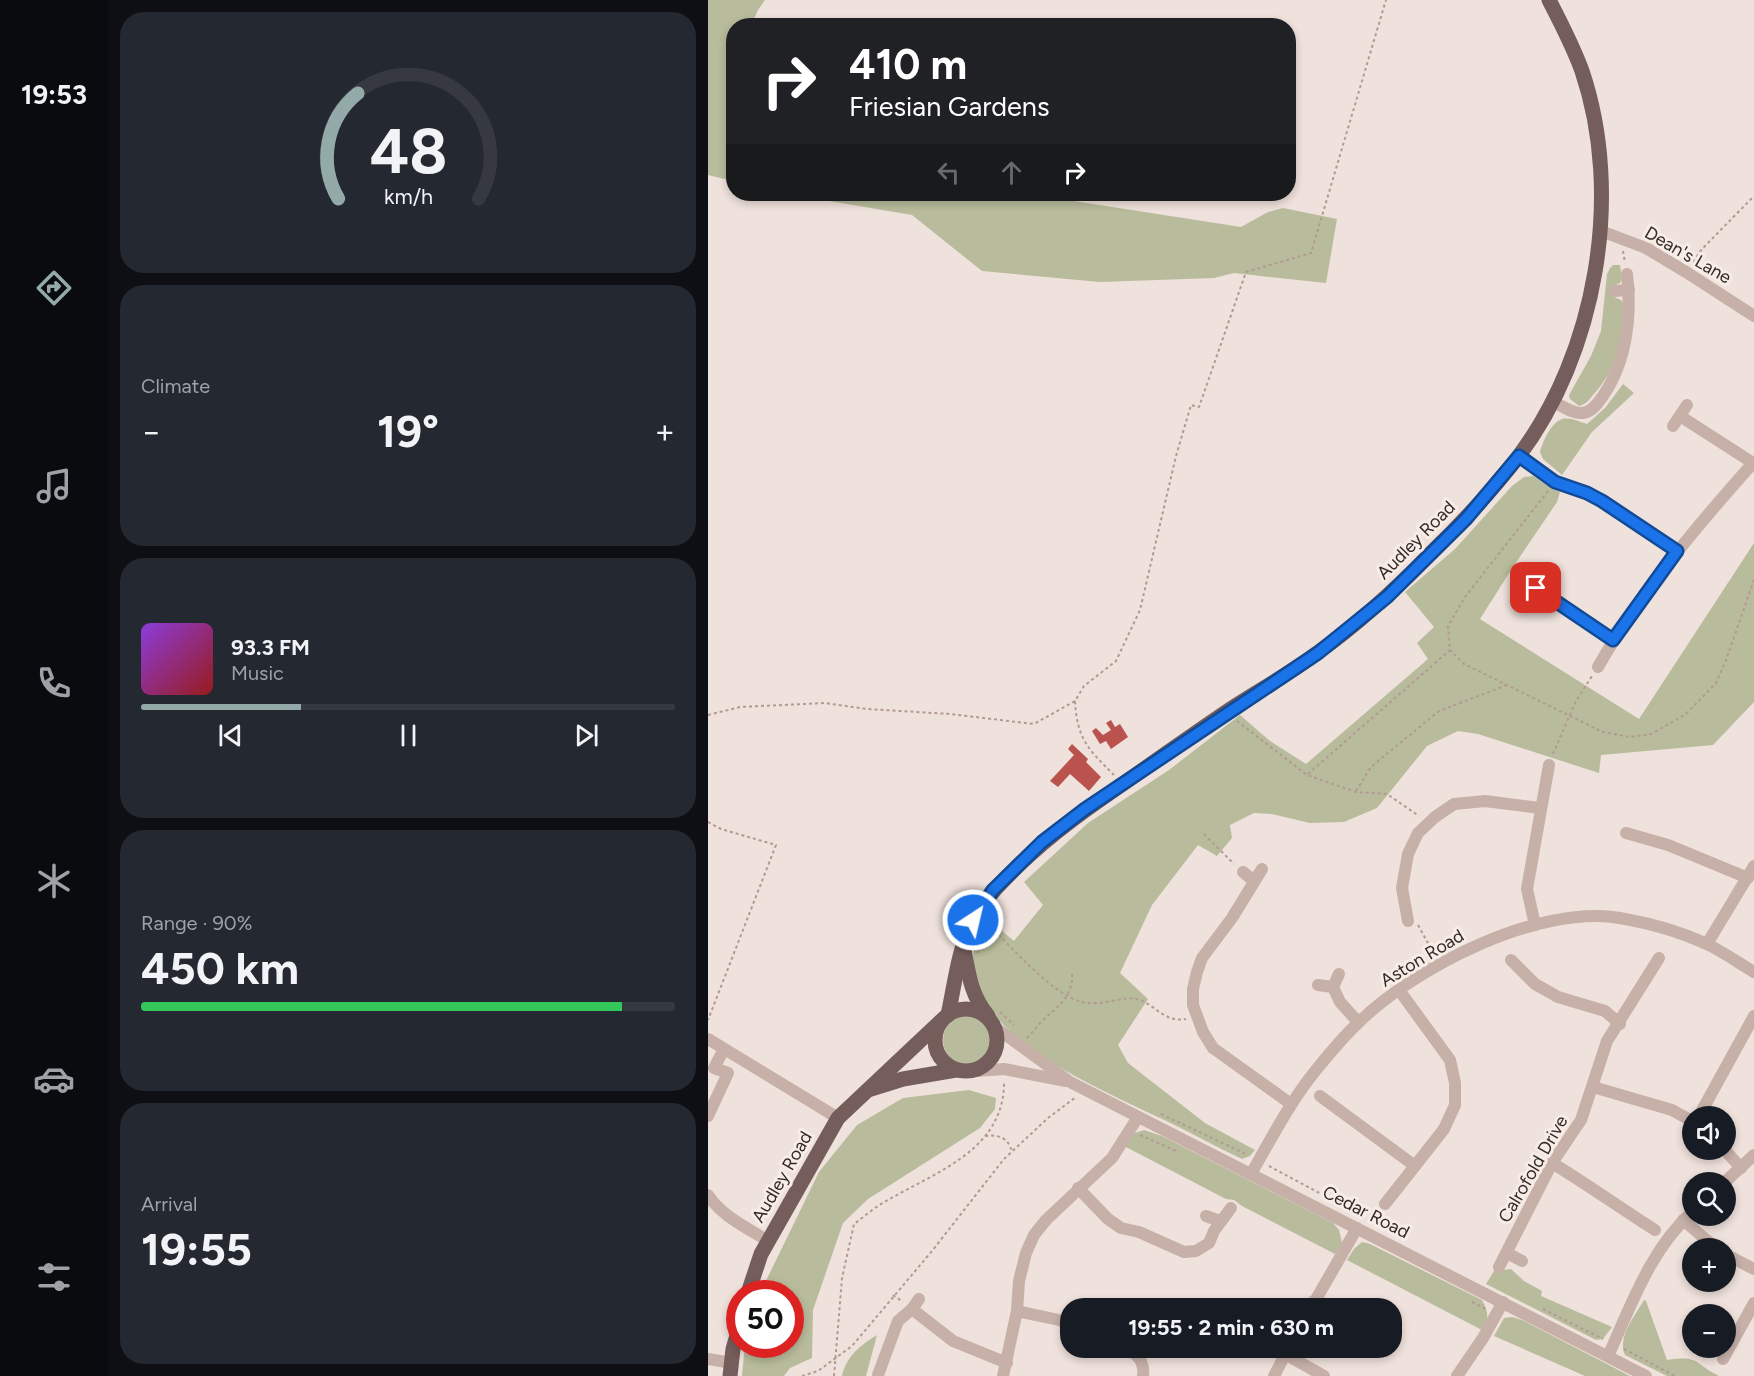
<!DOCTYPE html>
<meta charset="utf-8">
<style>
body{margin:0;font-family:Figtree,sans-serif;background:#242831;color:#f1f3f6;height:100vh;display:flex;flex-direction:column;font-size:22px;white-space:nowrap}
*{box-sizing:border-box;margin:0}
p{font-size:20px;color:#9ea1a6}
.icon{flex:none;width:33px;height:33px;fill:none;stroke:currentColor;stroke-width:2;stroke-linecap:round;stroke-linejoin:round}
.map{position:relative;flex:1;overflow:hidden}
.sheet{display:flex;flex-direction:column;gap:12px;padding:12px;background:#0d0f14;width:600px}
.sheet>*{flex:none}
.banner{position:absolute;left:18px;top:18px;width:570px;height:183px;border-radius:24px;box-shadow:0 3px 9px #0003;background:#202124;color:#fff;overflow:hidden}
.fabs{position:absolute;left:974px;top:1106px;display:grid;gap:12px}
.fabs a{display:grid;place-items:center;width:54px;height:54px;border-radius:50%;background:#171b24;box-shadow:0 3px 9px #0003;font-size:30px}
.speed{position:absolute;left:18px;top:1280px;display:flex;gap:12px;font-size:30px;font-weight:700;text-align:center}
.speed>*{display:grid;place-content:center;width:78px;height:78px;border-radius:50%;background:#171b24;box-shadow:0 3px 9px #0003;line-height:1}
.speed .limit{border:9px solid #d22;background:#fff;color:#111}
.pin{position:absolute;display:grid;place-items:center;width:51px;height:51px;color:#fff;margin:-26px;border-radius:12px;box-shadow:0 3px 9px #0006}
.me{position:absolute;width:66px;margin:-33px;rotate:35deg;stroke-linejoin:round;filter:drop-shadow(0 0 4px #0008)}
.turn{display:flex;align-items:center;gap:21px;height:126px;padding:0 24px;font-size:27px}
.turn .icon{width:78px;height:78px;stroke-width:2.5}
.turn b{display:block;font-size:42px;line-height:51px}
.lanes{display:flex;align-items:center;height:57px;padding:0 24px;background:#0003;justify-content:center;gap:30px;direction:ltr}
.lanes .off{opacity:.35}
.big{font-size:45px;font-weight:700;line-height:1.1}
.sheet .tile{flex:1;display:flex;flex-direction:column;justify-content:center;gap:9px;min-width:0;padding:0 21px;border-radius:24px;background:#242831}
.sheet .dial{align-items:center;gap:0}
.dial svg{height:156px;overflow:visible;fill:none;stroke:#363941;stroke-width:7;stroke-linecap:round;text-anchor:middle}
.dial text{fill:#f1f3f6;stroke:none}
.song{display:flex;align-items:center;gap:18px}
.cover{width:72px;height:72px;border-radius:9px;background:linear-gradient(135deg,hsl(270 70% 55%),hsl(0 70% 35%))}
.played{height:6px;border-radius:3px;background:linear-gradient(90deg,#93aaa9 30%,#363941 30%)}
.keys{display:flex;justify-content:space-around;direction:ltr}
.heat{display:flex;justify-content:space-between;align-items:center;font-size:33px;direction:ltr}
.charge{height:9px;border-radius:4px;background:linear-gradient(90deg,#34c759 90%,#363941 0)}
.trip{position:absolute;left:352px;top:1298px;width:342px;height:60px;border-radius:24px;background:#171b24;box-shadow:0 3px 9px #0003;font-weight:700;line-height:60px;text-align:center}
main{display:flex;flex:1;min-height:0}
.menu{display:flex;flex-direction:column;width:108px;justify-content:space-around;align-items:center;background:#090b0e;color:#9ea1a6}
.menu .icon{width:42px;height:42px}
.menu .current{color:#93aaa9}
.menu b{font-size:27px;color:#f1f3f6}
.map>svg:first-child{display:block}
.green{fill:#b8bc9c}
.building{fill:#ba524d}
.lines{fill:none;stroke-linecap:round;stroke-linejoin:round}
.path{stroke:#b19a92;stroke-width:2;stroke-dasharray:3 3;stroke-linecap:butt}
.minor{stroke:#c6b0a8;stroke-width:12}
.major{stroke:#745d5a;stroke-width:15}
.route-casing{stroke:#114b97;stroke-width:15}
.route{stroke:#1a73e8;stroke-width:10}
.labels{text-anchor:middle;dominant-baseline:central;stroke-width:6;stroke-linejoin:round;paint-order:stroke}
.street-label{font-size:18px;fill:#332927;stroke:#f7ece6}
</style>
<main>
<nav class="menu">
<b>19:53</b>
<svg class="icon current" aria-label="directions" viewBox="0 0 24 24"><path d="M12 3l9 9-9 9-9-9zM9 14v-3h6M13 9l2 2-2 2"/></svg>
<svg class="icon" aria-label="music" viewBox="0 0 24 24"><path d="M9 18V5l10-2v13"/><circle cx="6" cy="18" r="3"/><circle cx="16" cy="16" r="3"/></svg>
<svg class="icon" aria-label="phone" viewBox="0 0 24 24"><path d="M5 4h4l2 5-3 2q2 4 5 5l2-3 5 2v4C11 20 4 13 5 4z"/></svg>
<svg class="icon" aria-label="climate" viewBox="0 0 24 24"><path d="M12 3v18M4 7l16 10M4 17L20 7"/></svg>
<svg class="icon" aria-label="car" viewBox="0 0 24 24"><path d="M5 17H2v-5l4-1 3-4h7l3 4 3 1v5h-3M9 17h6M6 11h13"/><circle cx="7" cy="17" r="2"/><circle cx="17" cy="17" r="2"/></svg>
<svg class="icon" aria-label="filters" viewBox="0 0 24 24"><path d="M4 7h16M4 17h16"/><circle cx="9" cy="7" r="2"/><circle cx="15" cy="17" r="2"/></svg>
</nav>
<section class="sheet">
<div class="tile dial"><svg viewBox="0 0 100 80">
<path d="M14 69A42 42 0 1 1 86 69"/>
<path d="M14 69A42 42 0 0 1 24 15" stroke="#93aaa9"/>
<text x="50" y="56" font-size="32" font-weight="700">48</text>
<text x="50" y="72" font-size="11">km/h</text>
</svg></div>
<div class="tile"><p>Climate</p>
<div class="heat"><a>−</a><b class="big">19°</b><a>+</a></div>
</div>
<div class="tile">
<div class="song"><i class="cover"></i><div><b>93.3 FM</b><p>Music</p></div></div>
<div class="played"></div>
<div class="keys"><svg class="icon" aria-label="previous" viewBox="0 0 24 24"><path d="M18 5L8 12l10 7zM5 5v14"/></svg><svg class="icon" aria-label="pause" viewBox="0 0 24 24"><path d="M8 5v14M16 5v14"/></svg><svg class="icon" aria-label="next" viewBox="0 0 24 24"><path d="M6 5l10 7-10 7zM19 5v14"/></svg></div>
</div>
<div class="tile"><p>Range · 90%</p><b class="big">450 km</b><div class="charge"></div></div>
<div class="tile"><p>Arrival</p><b class="big">19:55</b></div>
</section>
<div class="map">
<svg width="1046" height="1376" viewBox="0 0 1046 1376">
<rect width="100%" height="100%" fill="#efe1db"/>
<g class="green">
<path d="M0,0H57L50,10L43,25L26,26L25,70L22,79L26,80L25,181L0,175Z"/>
<path d="M80,194H349L353,199L533,227L560,212L575,208L629,219L618,283L526,273L506,278L392,282L274,271L204,215Z"/>
<path d="M905,265H912L914,279L912,283L905,286L904,296L913,300L916,304C913,342 912,365 885,395C881,400 878,404 871,406L862,399L861,395L883,356L893,331L899,274L902,268Z"/>
<path d="M915,384L926,393L884,432L854,475L835,459L832,452C835,441 843,423 854,419C862,417 872,422 879,424L897,408Z"/>
<path d="M825,476L838,485L852,492L849,502L803,570L772,619L931,719L1046,543V702L1005,745L893,755L891,773L770,734L750,731L719,746L669,808L636,822L602,823L564,814L546,813L522,825L524,838L509,856L490,845L444,905L412,973L440,999L410,1045L420,1063L497,1123L547,1150L542,1156L534,1159C506,1146 480,1131 452,1118C396,1091 308,1054 275,999C260,973 264,941 274,914L306,941L335,905L316,882L380,823L461,770L532,715L562,741L598,764L720,659L709,643L726,627L697,592L747,549L804,486L816,477Z"/>
<circle cx="259" cy="1040" r="24"/>
<path d="M261,1090L288,1098L287,1109L272,1128L160,1199L135,1223L105,1310L104,1358L82,1368L76,1376H34L37,1344H82V1293H52L111,1172L149,1125L195,1098Z"/>
<path d="M436,1130L454,1136L625,1223L631,1230L634,1243L627,1254L534,1206L526,1200L518,1199L416,1146L427,1133Z"/>
<path d="M654,1242L662,1244L774,1300C781,1313 781,1319 774,1330L639,1260L646,1249Z"/>
<path d="M789,1266L796,1270L803,1269L816,1281L834,1291L833,1296L904,1327L895,1339L888,1340L778,1284Z"/>
<path d="M936,1300L938,1301L959,1360C992,1355 985,1363 1011,1376H959L917,1355C909,1337 927,1316 936,1300Z"/>
<path d="M804,1317L814,1320L922,1376H877L786,1336L796,1318Z"/>
<path d="M169,1335L158,1376H134C138,1356 153,1345 169,1335Z"/>
</g>
<g class="building">
<path d="M403,720L407,727L412,724L420,737L403,749L398,741L392,744L384,731L388,728L395,735L403,730L398,723Z"/>
<path d="M364,744L380,759L378,762L393,777L381,791L362,774L350,787L342,781L366,755L360,749Z"/>
</g>
<g class="lines">
<g class="path">
<path d="M915,251L917,263"/>
<path d="M985,262L994,249L1046,196"/>
<path d="M840,491L757,597L740,626L742,650L756,664L895,732L922,737L943,734L978,714L1008,683L1018,660L1046,580"/>
<path d="M367,701C369,739 380,749 406,775"/>
<path d="M0,715L32,707L117,703L159,709L242,714L326,724L367,701L376,686L408,661L432,610L468,456L483,405L491,407L538,272L603,253L678,0"/>
<path d="M529,721L599,775L648,792L679,794L711,816"/>
<path d="M845,754L868,701L884,676"/>
<path d="M600,774L742,650"/>
<path d="M648,791L663,767L731,711L799,685"/>
<path d="M0,822L13,829L68,845L0,1020"/>
<path d="M496,834L526,864"/>
<path d="M278,922C301,944 344,995 374,1002C392,1007 417,995 429,999C447,1004 456,1023 478,1019"/>
<path d="M710,925L726,954"/>
<path d="M270,953L273,938"/>
<path d="M292,1012L306,1025"/>
<path d="M319,1038C325,1032 330,1025 336,1019C352,1005 366,995 364,971"/>
<path d="M453,1114L540,1155"/>
<path d="M432,1135L468,1151"/>
<path d="M277,1136C290,1134 301,1138 304,1152"/>
<path d="M561,1166L654,1216"/>
<path d="M185,1295L195,1302"/>
<path d="M764,1302L778,1309"/>
<path d="M835,1309L895,1339"/>
<path d="M916,1349L967,1376"/>
<path d="M94,1376L110,1371L144,1346L224,1251L296,1159L340,1118L368,1097"/>
<path d="M126,1376L134,1278L146,1224C157,1216 168,1206 180,1200C230,1171 297,1149 296,1081"/>
</g>
<g class="minor">
<path d="M893,231L938,248L978,272L1046,316"/>
<path d="M906,291L921,290"/>
<path d="M844,401C853,405 864,414 875,413C884,412 890,403 895,396C919,361 924,315 919,274"/>
<path d="M965,426L979,405"/>
<path d="M811,456L847,482L879,493L894,501L969,551"/>
<path d="M809,575L905,640"/>
<path d="M890,667C932,593 988,527 1045,463L972,416"/>
<path d="M918,833L960,845L1040,878"/>
<path d="M554,869L524,918L494,958L489,972L485,989V1005L495,1032L505,1048L583,1104"/>
<path d="M535,872L546,881"/>
<path d="M700,921L694,888L700,854L710,833L727,817L746,804L777,801L832,808"/>
<path d="M827,925L819,889L841,765"/>
<path d="M999,944L1046,866"/>
<path d="M803,960L827,984L850,997L897,1011L912,1024"/>
<path d="M610,985L625,987L631,974"/>
<path d="M625,987L632,1002L650,1022"/>
<path d="M287,1027L362,1082L938,1376"/>
<path d="M0,1039L130,1118"/>
<path d="M268,1071L296,1069L358,1081"/>
<path d="M885,1087L964,1110L984,1121"/>
<path d="M612,1096L707,1166"/>
<path d="M0,1116L20,1073L6,1068L16,1049"/>
<path d="M991,1116L1046,1016"/>
<path d="M1016,1149L1033,1168"/>
<path d="M844,1163C879,1184 912,1208 947,1230"/>
<path d="M543,1174C563,1139 582,1102 608,1070C621,1054 635,1037 650,1023C707,967 831,904 912,918C941,923 973,932 999,944C1015,952 1031,963 1046,972"/>
<path d="M1017,1182L1046,1155"/>
<path d="M370,1188L400,1219L413,1228L431,1232L476,1252L488,1251L501,1243L506,1231L523,1208"/>
<path d="M0,1195C13,1216 40,1228 60,1241"/>
<path d="M677,1204L736,1129L747,1105V1083L742,1060L691,990"/>
<path d="M498,1216L512,1221"/>
<path d="M975,1220L1008,1248"/>
<path d="M799,1253L814,1261"/>
<path d="M1017,1254L1046,1269"/>
<path d="M791,1267L844,1163L873,1120L899,1041L951,958"/>
<path d="M606,1301L619,1308"/>
<path d="M603,1308L649,1228"/>
<path d="M204,1309L245,1341L299,1363"/>
<path d="M309,1311L351,1320L363,1325"/>
<path d="M415,1347C428,1353 437,1360 435,1376"/>
<path d="M577,1354L616,1376"/>
<path d="M900,1356C923,1306 942,1250 984,1212"/>
<path d="M0,1359L24,1363"/>
<path d="M1015,1359L1046,1303"/>
<path d="M170,1375L190,1321L204,1309L211,1299"/>
<path d="M295,1376L309,1311L311,1281L318,1253L326,1235L338,1220L404,1158L430,1117"/>
<path d="M566,1376L581,1347"/>
<path d="M749,1376L775,1338L795,1302"/>
</g>
<g class="major">
<path d="M256,950C261,976 263,995 280,1016"/>
<circle cx="258" cy="1040" r="31"/>
<path d="M240,1015C247,983 250,950 265,920C276,899 294,882 311,865C344,833 381,807 419,781C453,757 487,733 521,710C550,691 581,674 609,653C650,624 687,590 722,554C753,524 783,492 810,457C888,354 916,195 874,71C865,46 853,23 841,0"/>
<path d="M163,1089L195,1079L248,1070"/>
<path d="M40,1293L53,1254L130,1118L233,1021"/>
<path d="M22,1376L25,1349L32,1325"/>
</g>
</g>
<g class="lines">
<defs>
<path id="route" d="M265,920L285,890L334,842L377,809L610,653L679,597L758,519L811,456L847,482L879,493L894,501L969,551L905,640L828,588"/>
</defs>
<use href="#route" class="route-casing"/>
<use href="#route" class="route"/>
</g>
<g class="labels">
<g class="street-label">
<text transform="translate(980 255) rotate(30)">Dean's Lane</text>
<text transform="translate(708 540) rotate(-45)">Audley Road</text>
<text transform="translate(714 958) rotate(-31)">Aston Road</text>
<text transform="translate(825 1169) rotate(-60)">Calrofold Drive</text>
<text transform="translate(74 1177) rotate(-60)">Audley Road</text>
<text transform="translate(658 1212) rotate(27)">Cedar Road</text>
</g>
</g>
</svg>
<div class="fabs">
<a><svg class="icon" aria-label="sound" viewBox="0 0 24 24"><path d="M4 9h4l5-4v14l-5-4H4zM17 9q2 3 0 6"/></svg></a>
<a><svg class="icon" aria-label="search" viewBox="0 0 24 24"><circle cx="10" cy="10" r="6"/><path d="M15 15l6 6"/></svg></a>
<a>+</a>
<a>−</a>
</div>
<div class="speed"><div class="limit">50</div></div>
<div class="pin" style="left:828px;top:588px;background:#d93025"><svg class="icon" aria-label="arrive" viewBox="0 0 24 24"><path d="M6 21V4h12l-3 4 3 4H6"/></svg></div>
<svg class="me" style="left:265px;top:920px" viewBox="-20 -20 40 40"><circle r="17" fill="#1a73e8" stroke="#fff" stroke-width="3"/><path d="M0-11L8 9 0 5-8 9z" fill="#fff"/></svg>
<div class="trip">19:55 · 2 min · 630 m</div>
<div class="banner">
<div class="turn"><svg class="icon" aria-label="right" viewBox="0 0 24 24"><path d="M7 20v-9h11M14 6l5 5-5 5"/></svg><div><b>410 m</b>Friesian Gardens</div></div>
<div class="lanes"><svg class="icon off" aria-label="left" viewBox="0 0 24 24"><path d="M17 20v-9H6M10 6l-5 5 5 5"/></svg><svg class="icon off" aria-label="ahead" viewBox="0 0 24 24"><path d="M12 20V5M6 11l6-6 6 6"/></svg><svg class="icon" aria-label="right" viewBox="0 0 24 24"><path d="M7 20v-9h11M14 6l5 5-5 5"/></svg></div>
</div>
</div>
</main>
